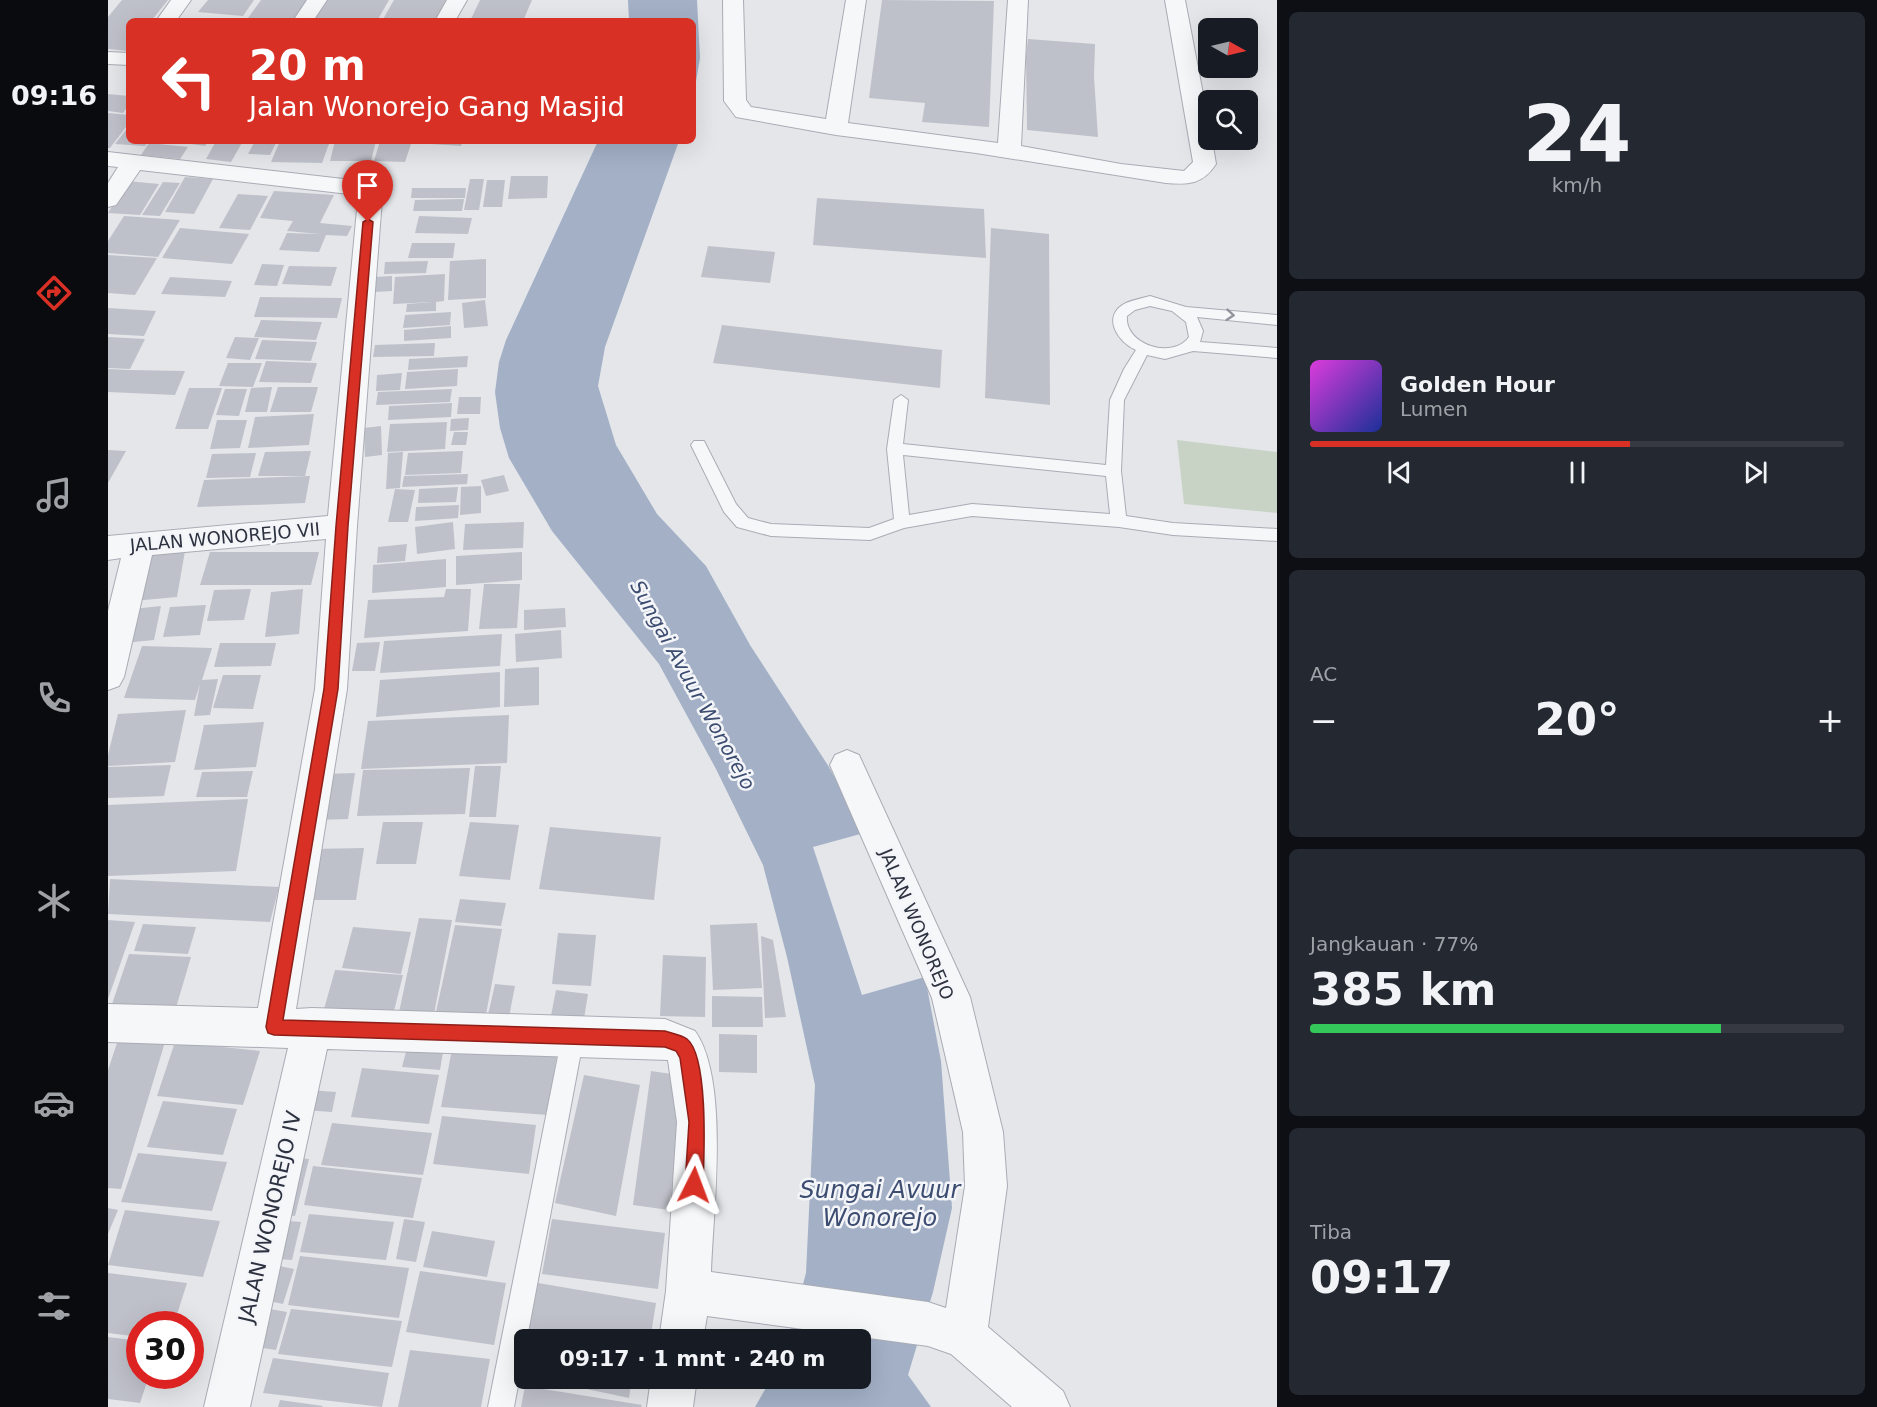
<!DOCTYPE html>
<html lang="id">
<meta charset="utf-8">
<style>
body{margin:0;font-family:"DejaVu Sans",sans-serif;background:#242831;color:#f1f3f6;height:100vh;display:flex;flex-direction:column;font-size:22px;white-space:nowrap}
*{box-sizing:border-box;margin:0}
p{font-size:20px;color:#9ea1a6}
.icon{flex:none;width:33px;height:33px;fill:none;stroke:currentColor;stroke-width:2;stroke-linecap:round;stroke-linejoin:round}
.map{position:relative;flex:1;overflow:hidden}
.details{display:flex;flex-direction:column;gap:12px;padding:12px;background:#0d0f14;width:600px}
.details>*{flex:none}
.hud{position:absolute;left:18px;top:18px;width:570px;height:126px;border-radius:9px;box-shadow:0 6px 24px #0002;background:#d93025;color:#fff;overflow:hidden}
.needle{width:39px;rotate:98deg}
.tools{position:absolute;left:1090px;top:18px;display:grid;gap:12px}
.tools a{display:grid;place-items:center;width:60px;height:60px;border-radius:9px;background:#171b24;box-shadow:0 6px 24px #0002;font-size:30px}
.speed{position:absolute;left:18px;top:1311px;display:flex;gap:12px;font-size:30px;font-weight:700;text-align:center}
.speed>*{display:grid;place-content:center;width:78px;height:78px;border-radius:50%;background:#171b24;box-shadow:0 6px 24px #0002;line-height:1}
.speed .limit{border:9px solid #d22;background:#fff;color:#111}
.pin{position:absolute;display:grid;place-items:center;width:51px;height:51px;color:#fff;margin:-62px -26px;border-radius:50% 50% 50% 0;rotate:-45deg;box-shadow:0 0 6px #0007}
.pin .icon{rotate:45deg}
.me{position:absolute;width:66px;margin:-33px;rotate:3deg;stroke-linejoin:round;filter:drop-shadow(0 0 4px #0008)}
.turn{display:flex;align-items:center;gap:21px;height:126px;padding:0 24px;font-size:27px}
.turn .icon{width:78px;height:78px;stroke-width:2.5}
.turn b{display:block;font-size:42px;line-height:51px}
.big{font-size:45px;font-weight:700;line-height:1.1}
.details .tile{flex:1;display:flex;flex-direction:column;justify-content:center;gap:9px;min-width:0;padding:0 21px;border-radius:9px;background:#242831}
.details .dial{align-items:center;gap:0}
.dial b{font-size:78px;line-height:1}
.song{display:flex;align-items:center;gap:18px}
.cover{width:72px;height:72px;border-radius:9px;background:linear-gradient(135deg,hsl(300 70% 55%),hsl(230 70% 35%))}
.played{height:6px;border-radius:3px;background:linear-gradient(90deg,#d93025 60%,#363941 60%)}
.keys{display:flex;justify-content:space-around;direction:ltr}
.heat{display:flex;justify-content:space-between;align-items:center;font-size:33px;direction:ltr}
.charge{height:9px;border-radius:4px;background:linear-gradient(90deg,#34c759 77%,#363941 0)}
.trip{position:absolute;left:406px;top:1329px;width:357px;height:60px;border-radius:9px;background:#171b24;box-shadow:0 6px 24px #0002;font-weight:700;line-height:60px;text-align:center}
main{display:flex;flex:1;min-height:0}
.menu{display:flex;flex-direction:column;width:108px;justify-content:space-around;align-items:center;background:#090b0e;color:#9ea1a6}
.menu .icon{width:42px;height:42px}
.menu .selected{color:#d93025}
.menu b{font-size:27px;color:#f1f3f6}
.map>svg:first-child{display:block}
.green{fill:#c8d3c6}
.water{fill:#a3b0c6}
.building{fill:#bfc1ca}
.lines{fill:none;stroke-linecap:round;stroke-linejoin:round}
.service-casing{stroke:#a9acb4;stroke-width:2}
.minor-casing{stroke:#a9acb4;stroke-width:2}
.service{fill:#f6f7f9;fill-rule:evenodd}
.minor{fill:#f6f7f9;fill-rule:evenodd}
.oneway{stroke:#92949d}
.route{fill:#d93025;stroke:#8d1f18;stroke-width:1.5}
.labels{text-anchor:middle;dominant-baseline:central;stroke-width:5;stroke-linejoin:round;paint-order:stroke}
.street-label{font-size:18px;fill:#2d3241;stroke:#f4f5f8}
.water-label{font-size:20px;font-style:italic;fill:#3c4d71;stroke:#f4f5f8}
.near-street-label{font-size:21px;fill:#2d3241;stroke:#f4f5f8}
.near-water-label{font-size:24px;font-style:italic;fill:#3c4d71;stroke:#f4f5f8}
</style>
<main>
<nav class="menu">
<b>09:16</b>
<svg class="icon selected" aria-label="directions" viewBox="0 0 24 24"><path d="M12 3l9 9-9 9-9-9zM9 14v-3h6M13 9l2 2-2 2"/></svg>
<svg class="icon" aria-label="music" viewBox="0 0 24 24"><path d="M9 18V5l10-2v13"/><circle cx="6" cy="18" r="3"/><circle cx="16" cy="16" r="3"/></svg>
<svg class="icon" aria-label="phone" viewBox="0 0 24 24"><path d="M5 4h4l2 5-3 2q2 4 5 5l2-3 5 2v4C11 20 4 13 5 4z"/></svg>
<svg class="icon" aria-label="climate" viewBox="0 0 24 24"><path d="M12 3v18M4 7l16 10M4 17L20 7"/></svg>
<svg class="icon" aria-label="car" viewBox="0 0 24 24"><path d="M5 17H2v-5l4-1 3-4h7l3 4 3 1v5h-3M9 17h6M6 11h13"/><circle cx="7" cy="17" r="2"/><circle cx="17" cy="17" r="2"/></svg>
<svg class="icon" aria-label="filters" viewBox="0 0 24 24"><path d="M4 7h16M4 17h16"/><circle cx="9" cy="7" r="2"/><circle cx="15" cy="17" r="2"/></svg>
</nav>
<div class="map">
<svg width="1169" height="1407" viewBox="0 0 1169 1407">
<rect width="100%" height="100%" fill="#e4e6ea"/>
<path class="green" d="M1069,440L1169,452V513L1076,504Z"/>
<g class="water">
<path d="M520,0H589L592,58L585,99V21H521Z"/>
<path d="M490,141H571L497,347L490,386L508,445L549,514L598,566L642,645L721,767L756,833L705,847L754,995L817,977L833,1061L844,1208L825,1292L800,1375L823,1407H647L663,1379L753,1378V1340L680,1339L698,1273L707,1085L679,957L655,865L608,769L551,664L444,531L401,458L392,428L387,392L391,362L398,340Z"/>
</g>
<g class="building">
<path d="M14,0H60L43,21H21L20,51L0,49V17Z"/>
<path d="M100,0H146L135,16L90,12Z"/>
<path d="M153,0H199L185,21L140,18Z"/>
<path d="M218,0H281L269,21H205Z"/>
<path d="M286,0H338L327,21H274Z"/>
<path d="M372,0H424L415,21H362Z"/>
<path d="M774,0L886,1L881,127L814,122L817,103L761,98Z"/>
<path d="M920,39L987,44L986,77L990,137L919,130L918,56Z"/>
<path d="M0,94L21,96V105L15,113L0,111Z"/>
<path d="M0,113L21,115V123L2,148H0Z"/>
<path d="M21,126V141H41L37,146L7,144Z"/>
<path d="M63,141H101L97,146Z"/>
<path d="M108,141H135L123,162L98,159Z"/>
<path d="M147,141H169L162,155L140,154Z"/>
<path d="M172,141H222L214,163L163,162Z"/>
<path d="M227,141H268L263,161H222Z"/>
<path d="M272,141H304L297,162L266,161Z"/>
<path d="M324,141H355L353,146L323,144Z"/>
<path d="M41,143L80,147L72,159L33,155Z"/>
<path d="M403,176H440L439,198L400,199Z"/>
<path d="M77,177L105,179L86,214L57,212Z"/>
<path d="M362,179H376L371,210H356Z"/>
<path d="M379,180H397L394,207H375Z"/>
<path d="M19,181L51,184L32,215L0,213Z"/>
<path d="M55,182L72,183L52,216L34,215Z"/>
<path d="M304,188H358L357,198H303Z"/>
<path d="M166,191L226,195L212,223L244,226L239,236L218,235L211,252L171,250L179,233L212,234L179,231L185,221L152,218Z"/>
<path d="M130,194L160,196L142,230L111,228Z"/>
<path d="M709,198L876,209L878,258L705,245Z"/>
<path d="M356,199L354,211H305L307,200Z"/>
<path d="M16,216L72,220L50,257L0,253V241Z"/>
<path d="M311,216L364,218L360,234L307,233Z"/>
<path d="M72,228L141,234L124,264L54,258Z"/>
<path d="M883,228L941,234L942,405L877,398Z"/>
<path d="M304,243H347L345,258H300Z"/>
<path d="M600,246L667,252L662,283L593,277Z"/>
<path d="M0,255L49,258L27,295L0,293Z"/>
<path d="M378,259V298L340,300L342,261Z"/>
<path d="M320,261L318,273L276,274L277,262Z"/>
<path d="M154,264L176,265L169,286L146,285Z"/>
<path d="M181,266L229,267L223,286L174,284Z"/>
<path d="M337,274L336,301L328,302V311L298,312L299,304L324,302L285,304L287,277Z"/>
<path d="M284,276V291L267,292V277Z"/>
<path d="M62,277L124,281L117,297L53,294Z"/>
<path d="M152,297L234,298L229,318L146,317Z"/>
<path d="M377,300L380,326L356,328L354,303Z"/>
<path d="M0,308L48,311L36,336L0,334Z"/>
<path d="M343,312L342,325L295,328L297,315Z"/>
<path d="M153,320L214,322L208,340L146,337Z"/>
<path d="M614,325L834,350L832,388L605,363Z"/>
<path d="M343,326V338L296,341V330Z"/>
<path d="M0,337L37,339L22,369L0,368Z"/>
<path d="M127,337L151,338L142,360L118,358Z"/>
<path d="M154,340L209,342L203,361L147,359Z"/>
<path d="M327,343L326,356L265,357L267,345Z"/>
<path d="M360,356L359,367L300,370L301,359Z"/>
<path d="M158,361L209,363L203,383L151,382Z"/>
<path d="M120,363H154L145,387L111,386Z"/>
<path d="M0,369L21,370L77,371L67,395L0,392Z"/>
<path d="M350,369L349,386L297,389L299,372Z"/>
<path d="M294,373L292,390L268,391L269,375Z"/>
<path d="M164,387L159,412H137L143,388Z"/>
<path d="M170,387H210L203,412H162Z"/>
<path d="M81,388H114L100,429H67Z"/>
<path d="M117,389H139L131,416L108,415Z"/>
<path d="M344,389L342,402L268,405L270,392Z"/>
<path d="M351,397H373L372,414H349Z"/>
<path d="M344,403L343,417L280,420L281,406Z"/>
<path d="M206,414L201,445L140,448L147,417Z"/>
<path d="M361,418L360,430L342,431L343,419Z"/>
<path d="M109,420H139L132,448L102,449Z"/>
<path d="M339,422L337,449L279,452L282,424Z"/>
<path d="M273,426L274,455L257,457L256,428Z"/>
<path d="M346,432H360L358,445H343Z"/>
<path d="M0,450L18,451L0,483Z"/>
<path d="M203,451L197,476H150L157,452Z"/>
<path d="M355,451L353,473L297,475L300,453Z"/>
<path d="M295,452L292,488L278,489L280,453Z"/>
<path d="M148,453L142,477L98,478L104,454Z"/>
<path d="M360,474L359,484L294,487L296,476Z"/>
<path d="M396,475L401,491L378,496L373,480Z"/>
<path d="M202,476L197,503L89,507L96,480Z"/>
<path d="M373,486V513L352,515L353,487Z"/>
<path d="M350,487L348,502L310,503L311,489Z"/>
<path d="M287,489L307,490L300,522H280Z"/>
<path d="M351,505L350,518L307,521L308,507Z"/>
<path d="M345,522L347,549L309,554L307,527Z"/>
<path d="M416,522L415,548L355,550L357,524Z"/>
<path d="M299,544L297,561L269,563L270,547Z"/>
<path d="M77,551L69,597L25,601L34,554Z"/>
<path d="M102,552H211L203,585H92Z"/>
<path d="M414,552V580L348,585V556Z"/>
<path d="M338,559V587L264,593L265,565Z"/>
<path d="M376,584H412L409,628L371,629Z"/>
<path d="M143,589L136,620L99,621L106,590Z"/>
<path d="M195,589L191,634L157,637L163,592Z"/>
<path d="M338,589H363L360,631L256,638L260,600L336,597Z"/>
<path d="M98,605L92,635L55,637L62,607Z"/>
<path d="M53,606L46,640L16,643L24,609Z"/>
<path d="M457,608L458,627L416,630V610Z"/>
<path d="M453,630L454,658L408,662L407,634Z"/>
<path d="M394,634L392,666L272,673L276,641Z"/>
<path d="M272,642L267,671H244L249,643Z"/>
<path d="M112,643H168L163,666L106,667Z"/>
<path d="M34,646L104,648L94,680L110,679L102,715L86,716L92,684L87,700L16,698Z"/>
<path d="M431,667V705L396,707L397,669Z"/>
<path d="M392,672V707L268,717L272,680Z"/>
<path d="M115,675H153L145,709L105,708Z"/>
<path d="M78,710L67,762L0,766V755L10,714Z"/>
<path d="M401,715L399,763L253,769L260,721Z"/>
<path d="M156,722L148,767L86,770L96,725Z"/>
<path d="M63,765L56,796L0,798V767Z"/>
<path d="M367,766H393L388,817H361Z"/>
<path d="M362,768L357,814L249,816L255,770Z"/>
<path d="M145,771L139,797H88L94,772Z"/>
<path d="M247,773L240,819L206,820L214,774Z"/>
<path d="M140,799L128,871L0,876V805Z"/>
<path d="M275,822H315L308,864H268Z"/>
<path d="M362,822L411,825L402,880L351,876Z"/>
<path d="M442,827L553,837L546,900L431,889Z"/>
<path d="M256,848L248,900H191L201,849Z"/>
<path d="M2,879L171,887L162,922L0,914Z"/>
<path d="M352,899L398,903L393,926L347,922Z"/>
<path d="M311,918L344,920L325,1019L290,1017Z"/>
<path d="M0,920L27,922L0,999Z"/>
<path d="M649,923L654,988L605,990L602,925Z"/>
<path d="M35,924L88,927L80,954L26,951Z"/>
<path d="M347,925L394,929L376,1025L326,1021Z"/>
<path d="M245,927L303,932L293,974L234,968Z"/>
<path d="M450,933L488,935L483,986L444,984Z"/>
<path d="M653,936L665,940L678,1017L657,1018Z"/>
<path d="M21,954L83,957L67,1011L3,1007Z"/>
<path d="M555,955L598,957L597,1017L552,1016Z"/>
<path d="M227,970L295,975L282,1027L213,1020Z"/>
<path d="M387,984L407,986L401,1017L380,1015Z"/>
<path d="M448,990L480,994L474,1031L441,1026Z"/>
<path d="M604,996L654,997L655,1027H604Z"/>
<path d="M611,1034L649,1035V1073L611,1072Z"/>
<path d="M10,1040L57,1042L13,1189L0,1188V1070Z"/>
<path d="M67,1042L152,1051L135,1105L49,1096Z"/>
<path d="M345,1044L449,1053L440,1115L333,1107Z"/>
<path d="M299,1048L335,1052L332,1070L294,1067Z"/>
<path d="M254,1068L331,1075L321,1124L243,1117Z"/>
<path d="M543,1071L577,1076L561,1210L525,1205Z"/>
<path d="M476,1075L532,1085L508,1216L447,1203Z"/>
<path d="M201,1090L228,1092L224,1112L196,1110Z"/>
<path d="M55,1101L129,1109L115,1155L39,1147Z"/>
<path d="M334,1116L428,1125L421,1174L325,1164Z"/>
<path d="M224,1123L324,1133L315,1175L213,1165Z"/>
<path d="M30,1153L119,1162L104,1211L13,1202Z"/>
<path d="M183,1157L201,1159L187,1216L168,1214Z"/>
<path d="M205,1166L314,1178L305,1218L196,1205Z"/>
<path d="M0,1208L10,1210L0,1234Z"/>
<path d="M17,1210L112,1221L95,1277L0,1265Z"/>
<path d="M201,1214L286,1222L278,1260L192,1252Z"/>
<path d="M296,1219L317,1222L308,1262L288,1259Z"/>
<path d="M444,1219L557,1233L550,1289L434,1274Z"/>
<path d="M181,1221L193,1222L184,1260L171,1259Z"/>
<path d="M324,1231L387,1241L379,1277L315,1267Z"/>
<path d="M192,1256L301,1268L291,1318L180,1305Z"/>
<path d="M162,1264L186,1269L175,1304L151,1299Z"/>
<path d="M312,1271L398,1283L386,1345L298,1332Z"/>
<path d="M0,1273L79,1283L66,1324H32V1337L0,1333Z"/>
<path d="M430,1283L548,1303L542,1340H419Z"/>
<path d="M151,1307L179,1312L168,1350L140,1346Z"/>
<path d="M183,1309L294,1321L284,1367L170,1354Z"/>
<path d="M0,1337L32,1341V1376H41L32,1403L0,1399Z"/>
<path d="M302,1350L382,1359L373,1407H290Z"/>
<path d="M165,1358L281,1373L274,1407L155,1393Z"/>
<path d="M427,1378H524L521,1398Z"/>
<path d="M417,1386L534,1405L533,1407H413Z"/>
<path d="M172,1400L215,1406L214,1407H170Z"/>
</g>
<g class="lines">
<defs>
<g id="service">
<path d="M1042,296L1078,307L1169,315V325L1089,317L1095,331L1092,342L1169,348V358L1085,351L1057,359L1039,355L1016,400L1013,471L1018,516L1065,523L1169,529V541L1065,535L1011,527L864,516L796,528L762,540L663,536L629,527L616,512L583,445L586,441H596L628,504L640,518L663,524L761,528L786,519L779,449L786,400L793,395L800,400L795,444L998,465L1002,400L1016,369L1028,350C1009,342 993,315 1018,303C1025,300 1035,298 1042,296ZM1042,306L1064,311L1078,322L1081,337C1065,360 1016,345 1019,316L1027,310ZM795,455L998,476L1002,514L864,504L801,515Z"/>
<path d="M465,1025L473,1028L476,1036L406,1407H380L454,1036L457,1028Z"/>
</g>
<g id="minor">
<path d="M63,0H83L68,21H48Z"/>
<path d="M199,0H219L205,21H185Z"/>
<path d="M339,0H359L347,21H327Z"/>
<path d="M615,0H635L638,100L643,107L718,119L738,0H758L740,123L890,143L900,0H920L913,146L1013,164L1076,171L1085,162L1057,0H1077L1101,125V140H1104L1108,164C1095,184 1081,185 1058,183L868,153L728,135L628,117L616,101Z"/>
<path d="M0,52L21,53V65L0,64Z"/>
<path d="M0,152L244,180L264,186L274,199L249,526L239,689L188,1009L204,1008L557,1019L587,1031C622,1080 605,1211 603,1272L820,1302L838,1308L857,1186L855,1132L824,998L722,765L727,755L739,750L751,755L862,997L895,1132L899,1186L880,1327L955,1391L962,1407H904L843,1354L820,1346L599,1316L595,1340H551L558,1291L569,1122L560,1060L219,1049L142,1407H96L180,1048L0,1042V1004L150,1008L207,689L218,539L44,555L16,677L11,686L0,690V611L13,558L0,560V536L220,516L250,199L241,194L32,170L8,205L0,207V183L10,167L0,166Z"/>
<path d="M543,1378H589L585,1407H539Z"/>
</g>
</defs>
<use href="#service" class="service-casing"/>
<use href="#minor" class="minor-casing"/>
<use href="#service" class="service"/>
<use href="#minor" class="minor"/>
</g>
<defs><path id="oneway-chevron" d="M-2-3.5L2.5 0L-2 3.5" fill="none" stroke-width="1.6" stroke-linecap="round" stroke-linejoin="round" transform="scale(1.5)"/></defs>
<use class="oneway" href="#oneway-chevron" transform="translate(1122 315) rotate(5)"/>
<path class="route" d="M260,219L265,222L240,526L230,689L175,1020L557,1031C563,1033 574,1035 579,1039C601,1057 596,1157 595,1185L592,1192L586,1194L580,1192L577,1185L581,1122L572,1058L568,1051L557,1047L166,1035L160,1033L158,1027L216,689L228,526L255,222Z"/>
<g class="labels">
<g class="street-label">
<text transform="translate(117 537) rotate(-5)">JALAN WONOREJO VII</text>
<text transform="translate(809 924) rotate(67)">JALAN WONOREJO</text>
</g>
<g class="water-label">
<text transform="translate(585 685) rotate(61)">Sungai Avuur Wonorejo</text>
</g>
<g class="near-street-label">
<text transform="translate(162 1217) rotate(-77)">JALAN WONOREJO IV</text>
</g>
<g class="near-water-label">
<text x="772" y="1190">Sungai Avuur<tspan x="772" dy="28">Wonorejo</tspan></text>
</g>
</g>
</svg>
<div class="tools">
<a><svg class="needle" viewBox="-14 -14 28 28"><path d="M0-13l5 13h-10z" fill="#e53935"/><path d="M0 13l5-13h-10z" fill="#9ea1a6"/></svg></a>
<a><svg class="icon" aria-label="search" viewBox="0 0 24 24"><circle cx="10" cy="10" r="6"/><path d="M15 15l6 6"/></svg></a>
</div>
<div class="speed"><div class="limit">30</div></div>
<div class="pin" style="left:260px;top:222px;background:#d93025"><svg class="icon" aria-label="arrive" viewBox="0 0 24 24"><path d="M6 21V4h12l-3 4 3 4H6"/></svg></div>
<svg class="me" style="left:586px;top:1185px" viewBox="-20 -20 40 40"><path d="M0-17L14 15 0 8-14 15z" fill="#d93025" stroke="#fff" stroke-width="4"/></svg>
<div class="trip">09:17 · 1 mnt · 240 m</div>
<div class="hud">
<div class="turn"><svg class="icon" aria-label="left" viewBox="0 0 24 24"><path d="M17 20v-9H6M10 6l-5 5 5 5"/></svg><div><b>20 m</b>Jalan Wonorejo Gang Masjid</div></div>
</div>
</div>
<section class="details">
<div class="tile dial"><b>24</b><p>km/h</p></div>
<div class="tile">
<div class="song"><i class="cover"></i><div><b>Golden Hour</b><p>Lumen</p></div></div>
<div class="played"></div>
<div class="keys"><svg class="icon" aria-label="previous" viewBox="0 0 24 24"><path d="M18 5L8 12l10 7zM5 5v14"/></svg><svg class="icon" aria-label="pause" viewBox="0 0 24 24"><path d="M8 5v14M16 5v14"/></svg><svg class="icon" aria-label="next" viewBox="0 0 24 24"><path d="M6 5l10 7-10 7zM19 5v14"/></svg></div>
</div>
<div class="tile"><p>AC</p>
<div class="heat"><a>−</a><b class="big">20°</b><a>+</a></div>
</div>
<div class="tile"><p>Jangkauan · 77%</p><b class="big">385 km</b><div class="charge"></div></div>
<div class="tile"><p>Tiba</p><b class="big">09:17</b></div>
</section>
</main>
